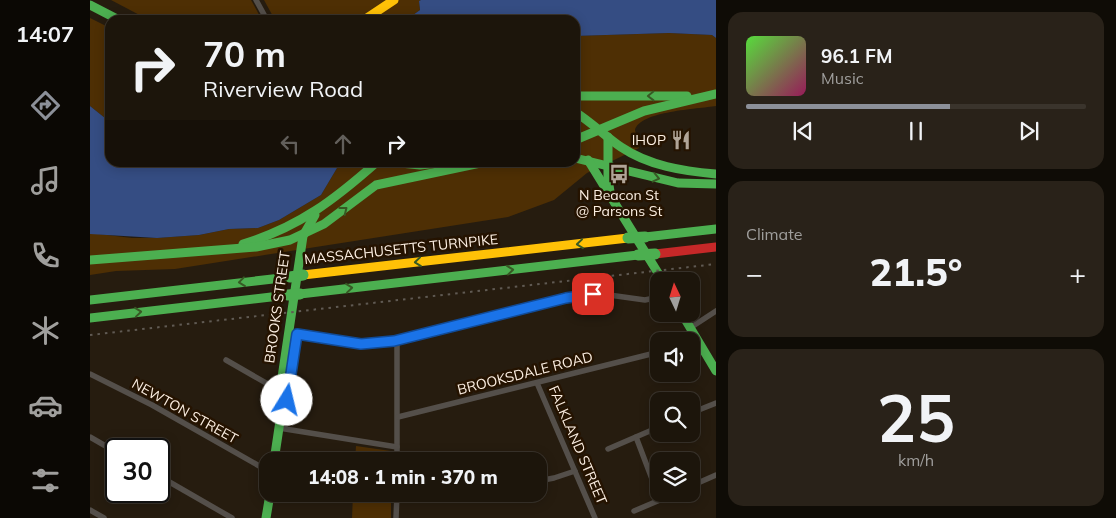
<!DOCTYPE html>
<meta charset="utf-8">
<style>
body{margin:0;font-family:Mulish,sans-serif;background:#292219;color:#f1f3f6;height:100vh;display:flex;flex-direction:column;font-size:19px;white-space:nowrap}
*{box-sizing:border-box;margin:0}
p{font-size:16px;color:#a09f9d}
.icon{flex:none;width:28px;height:28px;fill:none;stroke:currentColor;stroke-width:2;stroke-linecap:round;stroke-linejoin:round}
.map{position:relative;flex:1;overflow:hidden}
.details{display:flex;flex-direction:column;gap:12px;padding:12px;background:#0f0c06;width:400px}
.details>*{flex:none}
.hud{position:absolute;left:15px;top:15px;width:475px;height:152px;border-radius:15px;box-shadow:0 2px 12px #0003,0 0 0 1px #3a342c;background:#1c150b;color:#f1f3f6;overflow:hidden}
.needle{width:32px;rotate:356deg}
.controls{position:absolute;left:560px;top:272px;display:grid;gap:10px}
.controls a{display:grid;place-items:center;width:50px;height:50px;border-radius:10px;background:#1c150b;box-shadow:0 2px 12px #0003,0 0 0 1px #3a342c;font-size:25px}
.speed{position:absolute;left:15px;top:438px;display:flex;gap:10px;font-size:25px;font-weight:700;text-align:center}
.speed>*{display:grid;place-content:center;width:65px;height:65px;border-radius:50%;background:#1c150b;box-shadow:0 2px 12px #0003,0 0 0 1px #3a342c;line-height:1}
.speed .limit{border:2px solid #111;border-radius:8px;background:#fff;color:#111}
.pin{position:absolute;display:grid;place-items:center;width:42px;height:42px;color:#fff;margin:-21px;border-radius:10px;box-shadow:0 2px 8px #0006}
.me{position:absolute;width:55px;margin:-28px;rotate:9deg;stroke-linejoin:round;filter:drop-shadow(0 0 4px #0008)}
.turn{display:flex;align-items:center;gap:18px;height:105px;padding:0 15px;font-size:22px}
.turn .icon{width:65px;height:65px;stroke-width:2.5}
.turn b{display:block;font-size:35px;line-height:42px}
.lanes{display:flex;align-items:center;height:48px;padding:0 15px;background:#0003;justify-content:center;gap:25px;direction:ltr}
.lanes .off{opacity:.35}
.big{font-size:38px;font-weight:800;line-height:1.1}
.details .widget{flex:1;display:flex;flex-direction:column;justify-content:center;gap:8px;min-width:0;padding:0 18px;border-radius:15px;background:#292219}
.details .dial{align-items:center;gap:0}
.dial b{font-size:65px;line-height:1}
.song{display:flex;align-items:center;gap:15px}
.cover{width:60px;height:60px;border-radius:8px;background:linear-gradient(135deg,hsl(110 70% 55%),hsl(330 70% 35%))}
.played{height:5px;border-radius:2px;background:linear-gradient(90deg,#8c9099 60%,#3a342c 60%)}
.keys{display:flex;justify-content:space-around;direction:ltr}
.heat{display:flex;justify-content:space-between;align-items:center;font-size:28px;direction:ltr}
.trip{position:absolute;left:169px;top:452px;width:288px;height:50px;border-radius:15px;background:#1c150b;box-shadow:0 2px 12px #0003,0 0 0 1px #3a342c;font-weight:800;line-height:50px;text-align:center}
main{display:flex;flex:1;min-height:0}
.tab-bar{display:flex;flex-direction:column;width:90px;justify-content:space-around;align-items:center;background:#0b0804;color:#a09f9d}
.tab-bar .icon{width:35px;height:35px}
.tab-bar .on{color:#8c9099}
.tab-bar b{font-size:22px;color:#f1f3f6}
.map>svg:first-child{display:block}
.green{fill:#4e2f04}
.water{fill:#354d83}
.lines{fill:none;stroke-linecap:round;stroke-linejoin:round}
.street{stroke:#544f4a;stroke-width:5.5}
.fast{stroke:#4caf50;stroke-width:9}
.slow{stroke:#ffc107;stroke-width:9}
.jam{stroke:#c62828;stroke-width:9}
.rail{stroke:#605a53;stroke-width:2;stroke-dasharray:2.5 5;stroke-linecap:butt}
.fast-bridge{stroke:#4caf50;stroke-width:11}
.oneway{stroke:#375924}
.route-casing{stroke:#114b97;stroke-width:12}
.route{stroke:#1a73e8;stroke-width:9}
.labels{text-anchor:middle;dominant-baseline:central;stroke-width:5;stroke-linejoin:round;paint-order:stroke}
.poi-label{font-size:14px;fill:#fcefe2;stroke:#251300;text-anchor:end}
.street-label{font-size:14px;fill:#fcefe2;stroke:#251300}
</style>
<main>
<nav class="tab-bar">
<b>14:07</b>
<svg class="icon on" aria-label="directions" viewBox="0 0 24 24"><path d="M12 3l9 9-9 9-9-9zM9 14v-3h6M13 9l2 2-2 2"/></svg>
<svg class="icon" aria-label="music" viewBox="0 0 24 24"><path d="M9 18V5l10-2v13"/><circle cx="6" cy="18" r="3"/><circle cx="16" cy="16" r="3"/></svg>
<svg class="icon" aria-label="phone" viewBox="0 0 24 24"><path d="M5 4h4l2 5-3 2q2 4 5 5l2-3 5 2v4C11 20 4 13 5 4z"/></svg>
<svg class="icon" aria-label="climate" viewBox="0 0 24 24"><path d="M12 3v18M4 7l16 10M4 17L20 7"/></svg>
<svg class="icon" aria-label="car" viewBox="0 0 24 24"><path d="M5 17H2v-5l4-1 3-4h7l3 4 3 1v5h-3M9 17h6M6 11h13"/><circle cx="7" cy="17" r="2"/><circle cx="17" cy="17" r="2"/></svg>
<svg class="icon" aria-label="filters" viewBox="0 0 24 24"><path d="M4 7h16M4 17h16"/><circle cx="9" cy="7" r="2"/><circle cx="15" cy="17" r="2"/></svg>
</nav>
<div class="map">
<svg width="626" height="518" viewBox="0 0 626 518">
<rect width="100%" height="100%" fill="#261c0f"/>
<g class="green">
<path d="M21,0H161L172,20H59Z"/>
<path d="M174,0H331L329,1L330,10L316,20H185Z"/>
<path d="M0,18L20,28V122L0,106Z"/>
<path d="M579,33L622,35L626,38V106C608,109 550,111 545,130L549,148L497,173L464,200L418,217L85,269L26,271L0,275V233L42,238H67L109,235L139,229L168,228L189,220L231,195L250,163L485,162V36Z"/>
<path d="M266,446L301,451V461H265Z"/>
<path d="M263,494H301V518H262Z"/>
</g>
<g class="water">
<path d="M331,0H626V38L622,35L579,33L485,36V20H316L330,10L329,1Z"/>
<path d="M0,106L20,122V162L250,163L231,195L189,220L168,228L139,229L109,235L67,238L0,234Z"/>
</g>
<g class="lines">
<g class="street">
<path d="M166,0L177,20"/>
<path d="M600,328L626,311"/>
<path d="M307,341V461"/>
<path d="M136,360L190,391"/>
<path d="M0,374L62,405L178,471"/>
<path d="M447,383L505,518"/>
<path d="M190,407L197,400L207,333L267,343L296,342L485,296L512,294L555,300L569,297"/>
<path d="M601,413L626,403"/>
<path d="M308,417L569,352"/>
<path d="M189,428L307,447"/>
<path d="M0,437L26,452"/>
<path d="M546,437L570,500"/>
<path d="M518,449L569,427"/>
<path d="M69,476L142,518"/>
<path d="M448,481L464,478L485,471"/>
<path d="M601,486L626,475"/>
<path d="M0,510L14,518"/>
<path d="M544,511L584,494"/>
<path d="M306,518L307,494"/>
</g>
<g class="fast">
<path d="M0,5L29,20"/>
<path d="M485,96H597"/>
<path d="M485,112C501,122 515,136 531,147C559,166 593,171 626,174"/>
<path d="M518,137V178L520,192"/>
<path d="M485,140L554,111L626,94"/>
<path d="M485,158L588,183L626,184"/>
<path d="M498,160L573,281"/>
<path d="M301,162L330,165L358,162"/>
<path d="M555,237L626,229"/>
<path d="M153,244C209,227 244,200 287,162"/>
<path d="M0,260L166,247L200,240L234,224L286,185L395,162"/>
<path d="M210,294L548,255"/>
<path d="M0,300L200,277"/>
<path d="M592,314L626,371"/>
<path d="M0,318L198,295"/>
<path d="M184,461L190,421V391L213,236L225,215"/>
<path d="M176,518L180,494"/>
</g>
<g class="slow">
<path d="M274,20L304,0"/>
<path d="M213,275L538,238"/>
</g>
<path class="jam" d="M565,254L626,247"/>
<path class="rail" d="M0,335L626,264"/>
<g class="fast-bridge">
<path d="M538,238L555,237"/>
<path d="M548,255L565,254"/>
<path d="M200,277L213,275"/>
<path d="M198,295L210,294"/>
</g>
</g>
<defs><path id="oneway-chevron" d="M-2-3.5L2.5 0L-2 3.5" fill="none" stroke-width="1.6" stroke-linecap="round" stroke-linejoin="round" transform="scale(1.25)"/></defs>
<g class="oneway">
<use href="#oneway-chevron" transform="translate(561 96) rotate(179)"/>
<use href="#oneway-chevron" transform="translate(566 178) rotate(13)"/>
<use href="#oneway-chevron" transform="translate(254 210) rotate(-38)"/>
<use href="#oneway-chevron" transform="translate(490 244) rotate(174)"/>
<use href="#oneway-chevron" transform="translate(328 262) rotate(174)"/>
<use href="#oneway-chevron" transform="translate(420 270) rotate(-6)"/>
<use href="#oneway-chevron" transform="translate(152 282) rotate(173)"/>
<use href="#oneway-chevron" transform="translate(259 288) rotate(-6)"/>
<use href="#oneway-chevron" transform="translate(48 312) rotate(-6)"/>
</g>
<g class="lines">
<defs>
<path id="route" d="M197,400L207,334L271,344L304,341L476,298L503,294"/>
</defs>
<use href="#route" class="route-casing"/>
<use href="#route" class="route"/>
</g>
<defs>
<symbol id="restaurant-bare" viewBox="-9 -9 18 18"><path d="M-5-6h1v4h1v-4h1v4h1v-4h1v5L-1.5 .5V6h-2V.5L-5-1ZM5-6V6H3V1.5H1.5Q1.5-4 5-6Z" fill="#b1a598" stroke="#251300" stroke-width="2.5" paint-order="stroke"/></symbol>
<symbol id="bus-bare" viewBox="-9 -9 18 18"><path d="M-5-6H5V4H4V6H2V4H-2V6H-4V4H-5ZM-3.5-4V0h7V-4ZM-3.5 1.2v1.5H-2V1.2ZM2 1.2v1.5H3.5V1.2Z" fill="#b1a598" stroke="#251300" stroke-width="2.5" paint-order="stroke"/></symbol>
</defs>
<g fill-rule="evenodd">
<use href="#restaurant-bare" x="577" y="126" width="28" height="28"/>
<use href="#bus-bare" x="515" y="160" width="28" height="28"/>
</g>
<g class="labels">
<g class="poi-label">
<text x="576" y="140">IHOP</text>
<text x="529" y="195" text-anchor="middle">N Beacon St<tspan x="529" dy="16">@ Parsons St</tspan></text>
</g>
<g class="street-label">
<text transform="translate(311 249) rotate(-6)">MASSACHUSETTS TURNPIKE</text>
<text transform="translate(187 307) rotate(-82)">BROOKS STREET</text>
<text transform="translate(435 373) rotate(-14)">BROOKSDALE ROAD</text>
<text transform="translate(95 411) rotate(29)">NEWTON STREET</text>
<text transform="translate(488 445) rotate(67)">FALKLAND STREET</text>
</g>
</g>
</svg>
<div class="controls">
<a><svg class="needle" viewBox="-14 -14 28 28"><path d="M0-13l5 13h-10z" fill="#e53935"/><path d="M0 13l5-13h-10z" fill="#a09f9d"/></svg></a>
<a><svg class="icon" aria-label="sound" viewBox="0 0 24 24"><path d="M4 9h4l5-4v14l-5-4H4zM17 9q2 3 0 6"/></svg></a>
<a><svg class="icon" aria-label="search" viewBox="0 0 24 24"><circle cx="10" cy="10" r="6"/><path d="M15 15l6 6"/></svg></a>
<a><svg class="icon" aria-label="layers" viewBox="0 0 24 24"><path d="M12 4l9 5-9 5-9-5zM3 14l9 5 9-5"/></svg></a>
</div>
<div class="speed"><div class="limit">30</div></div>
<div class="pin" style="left:503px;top:294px;background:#d93025"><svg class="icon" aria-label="arrive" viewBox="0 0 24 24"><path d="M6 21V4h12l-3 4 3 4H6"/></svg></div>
<svg class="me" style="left:197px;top:400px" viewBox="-20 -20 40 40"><circle r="19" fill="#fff"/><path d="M0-13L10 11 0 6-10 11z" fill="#1a73e8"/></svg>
<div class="trip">14:08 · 1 min · 370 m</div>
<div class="hud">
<div class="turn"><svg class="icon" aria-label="right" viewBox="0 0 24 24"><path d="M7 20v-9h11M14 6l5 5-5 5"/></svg><div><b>70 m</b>Riverview Road</div></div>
<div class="lanes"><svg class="icon off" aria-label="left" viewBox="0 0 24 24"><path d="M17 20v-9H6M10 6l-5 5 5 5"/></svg><svg class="icon off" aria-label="ahead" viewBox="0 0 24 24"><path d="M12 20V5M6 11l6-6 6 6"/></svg><svg class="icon" aria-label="right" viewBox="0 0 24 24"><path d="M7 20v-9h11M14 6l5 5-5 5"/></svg></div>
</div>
</div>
<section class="details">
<div class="widget">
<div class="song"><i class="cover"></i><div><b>96.1 FM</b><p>Music</p></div></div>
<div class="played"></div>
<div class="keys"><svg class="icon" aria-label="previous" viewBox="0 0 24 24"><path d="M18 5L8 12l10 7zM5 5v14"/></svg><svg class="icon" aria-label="pause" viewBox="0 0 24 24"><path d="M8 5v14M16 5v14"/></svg><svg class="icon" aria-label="next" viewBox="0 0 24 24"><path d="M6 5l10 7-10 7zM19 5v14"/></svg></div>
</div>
<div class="widget"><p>Climate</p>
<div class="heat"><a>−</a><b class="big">21.5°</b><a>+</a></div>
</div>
<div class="widget dial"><b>25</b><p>km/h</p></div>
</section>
</main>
